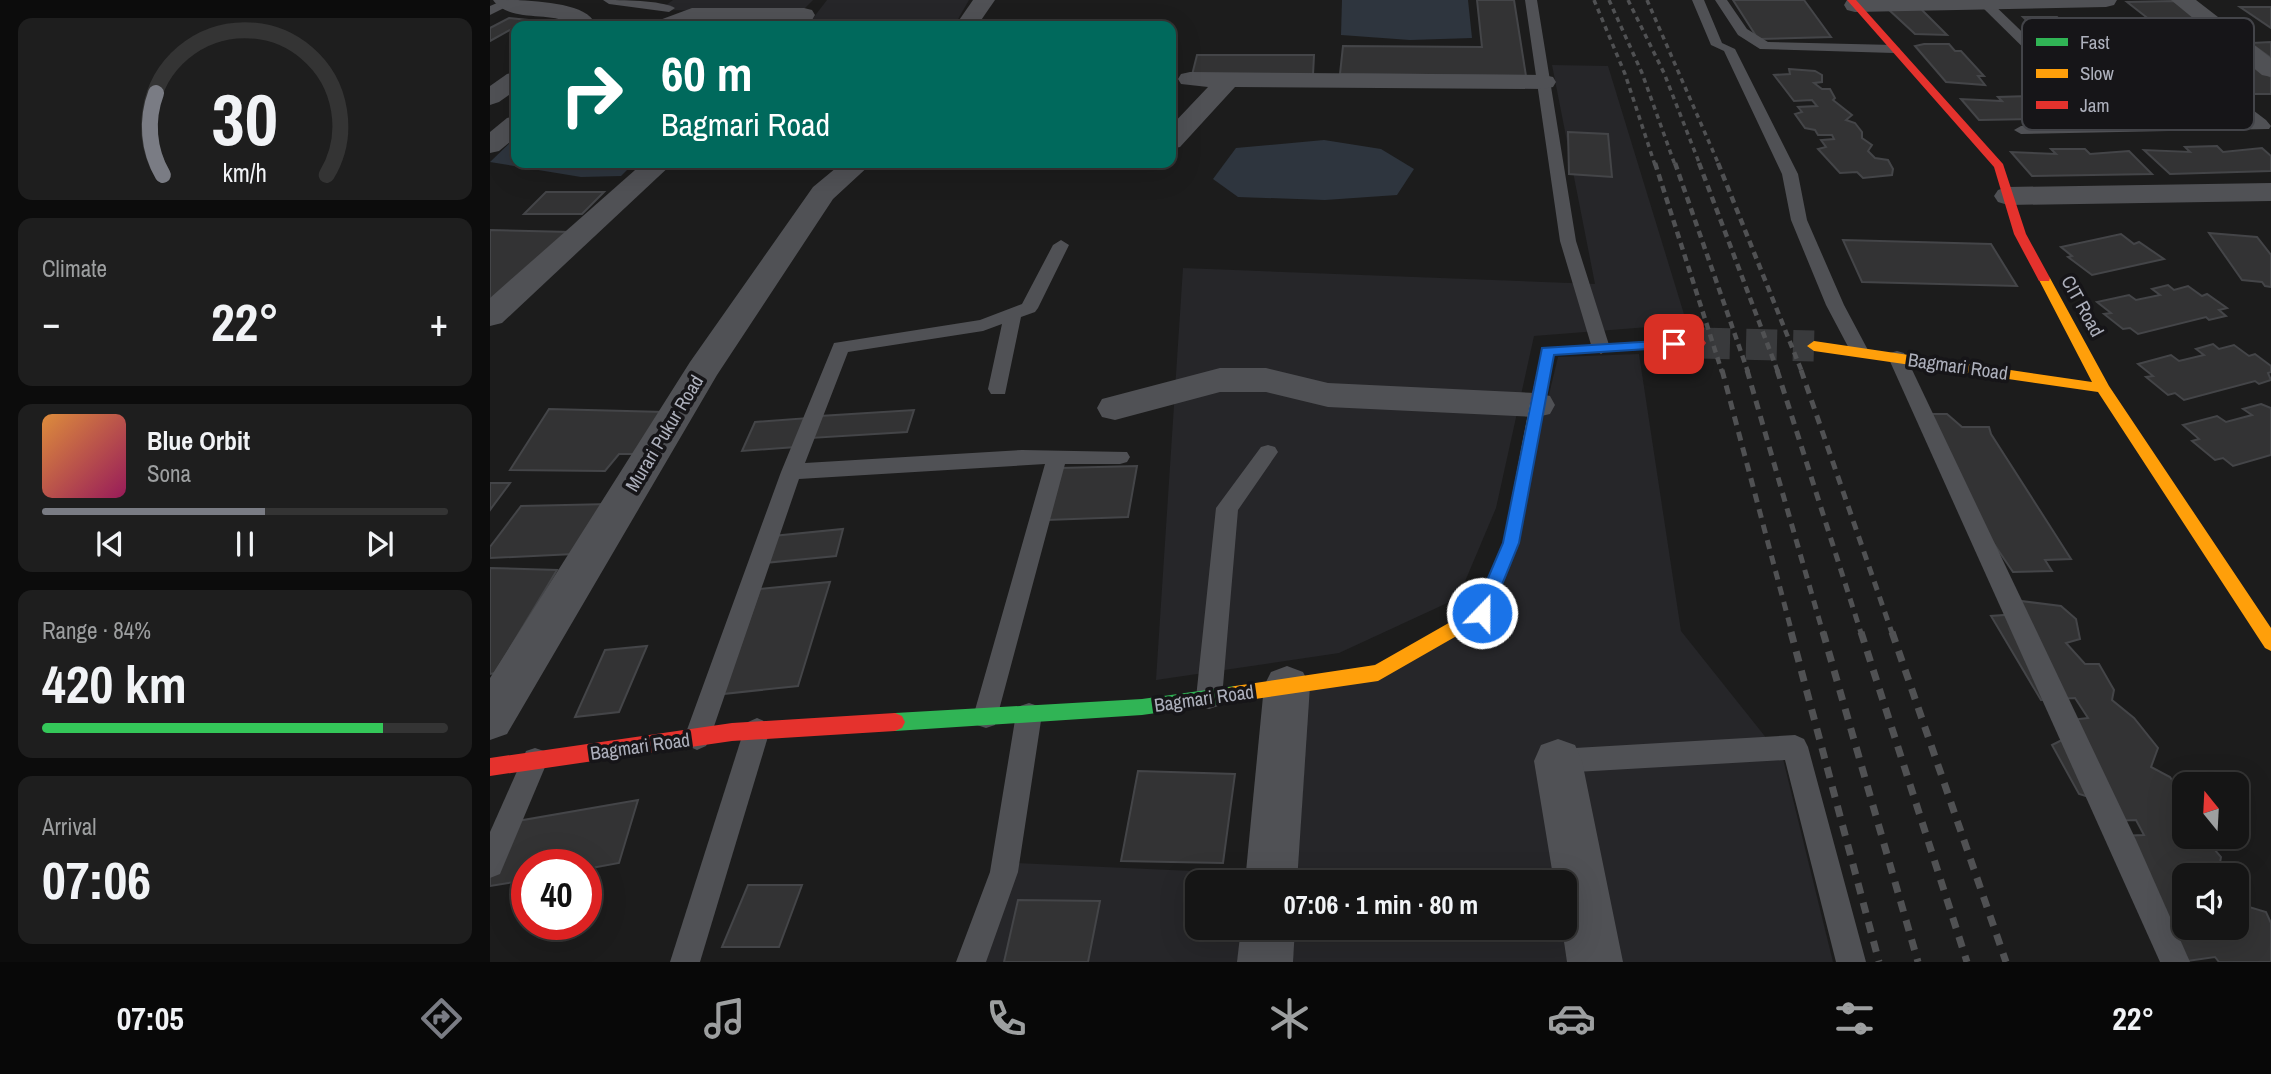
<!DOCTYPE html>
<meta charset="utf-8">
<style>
body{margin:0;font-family:"Archivo Narrow",sans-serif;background:#1e1e1e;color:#f1f3f6;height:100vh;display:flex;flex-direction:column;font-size:26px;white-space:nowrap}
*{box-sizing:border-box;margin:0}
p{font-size:23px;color:#9d9fa0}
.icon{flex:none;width:38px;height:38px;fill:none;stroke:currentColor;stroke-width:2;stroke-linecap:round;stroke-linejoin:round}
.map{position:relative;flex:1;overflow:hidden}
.sheet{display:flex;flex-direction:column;gap:18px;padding:18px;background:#0c0c0c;width:490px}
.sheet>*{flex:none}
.guide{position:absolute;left:21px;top:21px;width:665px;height:147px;border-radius:14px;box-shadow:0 7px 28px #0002,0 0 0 2px #343434;background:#00695c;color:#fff;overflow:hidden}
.needle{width:46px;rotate:342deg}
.fabs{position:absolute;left:1682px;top:772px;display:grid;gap:14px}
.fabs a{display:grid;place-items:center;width:77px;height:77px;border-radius:14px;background:#151515;box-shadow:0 7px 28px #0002,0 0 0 2px #343434;font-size:35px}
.speed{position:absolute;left:21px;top:849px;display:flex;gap:14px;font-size:35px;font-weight:700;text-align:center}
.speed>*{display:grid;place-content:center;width:91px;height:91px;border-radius:50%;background:#151515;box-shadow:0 7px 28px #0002,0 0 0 2px #343434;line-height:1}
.speed .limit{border:10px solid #d22;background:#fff;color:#111}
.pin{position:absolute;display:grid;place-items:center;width:60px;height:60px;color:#fff;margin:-30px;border-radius:14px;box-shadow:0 4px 10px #0006}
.me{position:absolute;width:77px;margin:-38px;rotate:22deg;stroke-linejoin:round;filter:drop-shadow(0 0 5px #0008)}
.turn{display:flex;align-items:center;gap:24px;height:147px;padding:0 35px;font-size:32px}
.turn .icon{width:91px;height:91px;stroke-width:2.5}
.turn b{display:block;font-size:49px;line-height:60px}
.big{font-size:52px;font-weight:700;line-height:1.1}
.sheet .tile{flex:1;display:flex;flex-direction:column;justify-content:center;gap:10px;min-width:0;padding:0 24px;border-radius:14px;background:#1e1e1e}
.sheet .dial{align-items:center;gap:0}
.dial svg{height:182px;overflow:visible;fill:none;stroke:#343434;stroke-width:7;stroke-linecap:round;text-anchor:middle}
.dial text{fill:#f1f3f6;stroke:none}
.song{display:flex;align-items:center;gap:21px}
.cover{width:84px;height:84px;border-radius:10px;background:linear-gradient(135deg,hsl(30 70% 55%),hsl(330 70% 35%))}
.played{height:7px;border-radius:4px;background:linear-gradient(90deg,#7a7c84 55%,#343434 55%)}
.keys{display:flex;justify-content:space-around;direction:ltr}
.heat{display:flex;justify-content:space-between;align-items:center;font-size:38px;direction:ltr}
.charge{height:10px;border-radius:5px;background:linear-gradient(90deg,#34c759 84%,#343434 0)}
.trip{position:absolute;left:695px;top:870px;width:392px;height:70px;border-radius:14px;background:#151515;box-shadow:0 7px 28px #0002,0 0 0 2px #343434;font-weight:700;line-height:70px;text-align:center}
.tabs{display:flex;height:112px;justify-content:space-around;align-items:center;background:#080808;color:#9d9fa0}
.tabs .icon{width:49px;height:49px}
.tabs .selected{color:#7a7c84}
.tabs b{font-size:32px;color:#f1f3f6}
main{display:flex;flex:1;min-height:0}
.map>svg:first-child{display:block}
.built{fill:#262629}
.water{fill:#2e353e}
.building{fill:#333334;stroke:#444548;stroke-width:2}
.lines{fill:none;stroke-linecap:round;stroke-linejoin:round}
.secondary-tunnel{stroke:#393a3c;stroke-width:31;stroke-dasharray:31 16;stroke-linecap:butt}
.lane{fill:#505155;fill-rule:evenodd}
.street{fill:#505155;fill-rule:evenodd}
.fast{fill:#30b455;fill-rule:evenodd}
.slow{fill:#ff9f0a;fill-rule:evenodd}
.jam{fill:#e5322d;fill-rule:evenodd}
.rail-far3{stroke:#505153;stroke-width:3.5;stroke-dasharray:5 4.5;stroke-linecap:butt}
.rail-far2{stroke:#505153;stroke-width:4.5;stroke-dasharray:7 5;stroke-linecap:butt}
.rail-far1{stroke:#505153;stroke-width:5;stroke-dasharray:9 7;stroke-linecap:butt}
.rail{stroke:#505153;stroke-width:7;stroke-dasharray:11 9;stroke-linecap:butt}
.route{fill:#1a73e8;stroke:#114b97;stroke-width:2}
.labels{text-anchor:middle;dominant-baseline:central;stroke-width:7;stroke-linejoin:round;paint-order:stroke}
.street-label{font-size:19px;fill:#adb0bc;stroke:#161518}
.key{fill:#161518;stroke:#434449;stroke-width:2}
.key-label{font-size:19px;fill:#adb0bc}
</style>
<main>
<section class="sheet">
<div class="tile dial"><svg viewBox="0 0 100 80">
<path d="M14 69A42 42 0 1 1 86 69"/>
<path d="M14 69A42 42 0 0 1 11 33" stroke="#7a7c84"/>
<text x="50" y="56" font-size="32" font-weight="700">30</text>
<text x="50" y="72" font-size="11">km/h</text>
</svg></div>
<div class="tile"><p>Climate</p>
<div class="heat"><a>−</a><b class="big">22°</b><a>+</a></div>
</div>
<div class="tile">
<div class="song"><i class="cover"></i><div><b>Blue Orbit</b><p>Sona</p></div></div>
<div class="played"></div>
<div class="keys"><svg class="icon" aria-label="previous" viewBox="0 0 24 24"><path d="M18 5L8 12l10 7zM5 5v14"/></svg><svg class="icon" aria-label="pause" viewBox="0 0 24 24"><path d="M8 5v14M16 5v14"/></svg><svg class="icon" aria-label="next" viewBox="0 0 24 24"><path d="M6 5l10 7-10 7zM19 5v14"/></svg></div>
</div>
<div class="tile"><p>Range · 84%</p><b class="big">420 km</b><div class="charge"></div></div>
<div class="tile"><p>Arrival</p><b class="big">07:06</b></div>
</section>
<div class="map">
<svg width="1781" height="962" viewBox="0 0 1781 962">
<rect width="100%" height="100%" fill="#1c1c1c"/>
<g class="built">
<path d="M183,0H323L311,12L169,10Z"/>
<path d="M337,0H479L464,26H317Z"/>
<path d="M1062,65L1118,66L1197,324L1044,336L1006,508L968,598L849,653L666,680L693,268L1105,284Z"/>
<path d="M1149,354L1191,631L1293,759L1343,962H791L793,928H1074V882H796L808,695L1006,615L1068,357Z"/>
<path d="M505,862L768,874V882H707V928H763L760,962H478Z"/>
</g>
<g class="water">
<path d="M852,0H978L982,38L920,40L851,35Z"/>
<path d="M26,137V163H144L131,176L91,177L0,162Z"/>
<path d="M834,140L891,149L924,169L907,195L835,200L748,197L723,179L746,148Z"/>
</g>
<g class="building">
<path d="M987,0H1024L1036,76L850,74L853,46L992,47Z"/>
<path d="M1243,0H1314L1341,37L1268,39Z"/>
<path d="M1684,1L1732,37L1683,38L1637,2Z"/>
<path d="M1750,7H1781V28Z"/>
<path d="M1397,8L1431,9L1457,35L1425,34Z"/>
<path d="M1533,17H1567L1634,77L1597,78Z"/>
<path d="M19,18L38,20L0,41V28Z"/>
<path d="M1781,42V58L1760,43Z"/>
<path d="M1434,44H1459L1465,51H1471L1494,76H1488L1495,85L1456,82L1425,46Z"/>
<path d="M1740,51L1752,60H1758L1781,77V94H1761L1711,54Z"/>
<path d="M707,55H824L823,75H702Z"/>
<path d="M1299,69L1325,71L1332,75V82L1324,83L1332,89H1340L1345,98L1343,100L1362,115L1356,120L1365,123L1372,132V138L1382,145L1378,151L1385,158L1398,160L1403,169L1402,175L1373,178L1367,172L1350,173L1328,149L1336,147L1331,140L1344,139L1342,135H1328L1325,130L1315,128L1305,114L1312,112L1308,107L1327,106L1322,100L1304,101L1284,75L1300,74Z"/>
<path d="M1540,96L1544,101L1581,98L1601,118L1489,120L1471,99L1512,101L1508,97Z"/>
<path d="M1078,132L1118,134L1122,177L1079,174Z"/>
<path d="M1727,146L1733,152L1772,148L1781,156V171L1680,174L1654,150L1700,152L1695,147Z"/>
<path d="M1561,149H1595L1600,154L1639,151L1662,174L1542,176L1521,152L1566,154Z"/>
<path d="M56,192H114L92,214H34Z"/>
<path d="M0,230L80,232L0,311Z"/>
<path d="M1719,233L1767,237L1781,255V287L1775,286L1772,282L1752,280Z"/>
<path d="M1631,234L1644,244L1649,242L1674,259L1602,275L1578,257L1582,256L1571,247Z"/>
<path d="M1353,240L1501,244L1527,286L1372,282Z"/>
<path d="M1678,285L1684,290L1698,286L1712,296L1717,294L1737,308L1729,310L1736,316L1719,320L1716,317L1648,334L1640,328L1633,329L1614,314L1621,313L1607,302L1639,295L1646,300L1670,295L1662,289Z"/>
<path d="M1723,344L1729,349L1744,345L1759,356L1765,354L1781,366V372L1778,373L1781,380L1769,384L1765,381L1694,400L1685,393L1678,395L1656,377L1663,376L1648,364L1681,355L1689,361L1714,355L1706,349Z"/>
<path d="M1771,404L1781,408V455L1743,466L1733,458L1725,460L1702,441L1709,439L1693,425L1727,416L1736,422L1762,415L1753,409Z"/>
<path d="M59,409L174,412L151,454H129L115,471L20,470Z"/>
<path d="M424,410L417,432L321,438L330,416Z"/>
<path d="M1426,414H1457L1472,427H1499L1501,434L1581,559L1555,560L1562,571L1523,572L1481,510Z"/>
<path d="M318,418L306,447L252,451L265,422Z"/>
<path d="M647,466L638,517L557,520L570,468Z"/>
<path d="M0,483H20L0,510Z"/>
<path d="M119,504L84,554L0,558V547L31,506Z"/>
<path d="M353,529L346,556L274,563L283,536Z"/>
<path d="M0,568L67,570L5,673L0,674Z"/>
<path d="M340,582L308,686L233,694L270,589Z"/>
<path d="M1523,600L1571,606L1586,619L1590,639L1576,643L1595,664H1609L1624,690L1622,700L1644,718L1668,748L1661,767L1680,777L1694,798V836H1713L1731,857L1728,875H1694V928H1746V903L1776,912L1781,923V962H1729L1725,957L1690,962L1629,836L1654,835L1646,820L1621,821L1609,800L1589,794L1562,745L1574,739L1564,722L1598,718L1585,698L1551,700L1501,616L1528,614Z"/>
<path d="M157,646L129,712L85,717L115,650Z"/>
<path d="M648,771L745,774L733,863L631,861Z"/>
<path d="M148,800L129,863L96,869V864H37V880L0,886V877L22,822Z"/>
<path d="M258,885H312L289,947H232Z"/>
<path d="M528,900L610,901L598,962H514Z"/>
</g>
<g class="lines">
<path class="secondary-tunnel" d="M1209,343L1324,346"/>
<g class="lane">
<path d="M14,0H30L0,15V6Z"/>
<path d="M113,0C131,0 171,0 185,8L179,12L119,4Z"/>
<path d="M1035,0H1047L1086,241L1120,348L1111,354L1102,348L1070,241Z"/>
<path d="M1202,0H1214L1232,43L1245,49L1308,174L1317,220L1354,305L1379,352L1377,356H1363L1336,305L1301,220L1292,174L1234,51L1221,45Z"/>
<path d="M1225,0H1237L1257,29L1278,42L1404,45L1410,49L1404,53L1270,49L1248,35Z"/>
<path d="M1489,0H1499L1573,71V77H1563L1490,5Z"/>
<path d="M1709,69L1776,120L1781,126L1779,129L1531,134L1524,130L1531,126L1757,119L1704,76V70Z"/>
<path d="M571,240L579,245L548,308L545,312L531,317L515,394H501L498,389L512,324L493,331L358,352L315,463L532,450L637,452L640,457L637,462L630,464H575L505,725L496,728L487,725L483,717L555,464L309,479L220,738L216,746L207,750L198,746L194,738L291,472L344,343L490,320L532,304L563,245Z"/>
<path d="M1407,351L1414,353L1416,357L1646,840L1700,962H1670L1398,357L1400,353Z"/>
<path d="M778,445L785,447L788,452L748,510L732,698L728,706L719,709L710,706L706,698L726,508L771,447Z"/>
<path d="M539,703L548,706L552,714L528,872L496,962H466L500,872L526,714L530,706Z"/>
<path d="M267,718L276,722L280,730L210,962H180L254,730L258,722Z"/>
<path d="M1305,735L1314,739L1318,747L1376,962H1346L1295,760L1068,773L1059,770L1055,761L1059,752L1068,749Z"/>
<path d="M45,748L54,751L58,760L10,874L0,878V832L36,751Z"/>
</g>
<g class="street">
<path d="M3,0C26,0 89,0 103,20L101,26H79L80,23C57,11 20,23 3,0Z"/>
<path d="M483,0H505L487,26H465Z"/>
<path d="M1357,0H1627L1624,5L1616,7L1365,12L1357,10L1354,5Z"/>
<path d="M1681,0H1706L1781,58V77L1772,75Z"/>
<path d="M202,8H314L322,10L325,15L322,20L314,22H205L194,26H164L167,21Z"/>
<path d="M26,72V90L9,102L0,105V86L17,74Z"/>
<path d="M700,72L1054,75L1063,77L1066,82L1063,87L1054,89L745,87L690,147L681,149V126L718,87L691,84L688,79L691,74Z"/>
<path d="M26,116V137L9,151L0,153V132L17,118Z"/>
<path d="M153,163H183L12,323L0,326V298Z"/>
<path d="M352,163H382L343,199L227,375L17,734L0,740V678L200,362L323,187Z"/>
<path d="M1781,183V201L1518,205L1508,202L1504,196L1508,190L1518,187Z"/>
<path d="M730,368H776L838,383L1047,393L1060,396L1065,405L1060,414L1047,417L838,407L776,392H730L625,420L612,417L607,408L612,399Z"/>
<path d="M797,666L813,672L820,686L807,882H755L774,686L781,672Z"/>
<path d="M1068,739L1085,745L1092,761L1133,962H1077L1072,928H1074V882H1064L1044,761L1051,745Z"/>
<path d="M751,928H805L803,962H747Z"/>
</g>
<path class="fast" d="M745,686L752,688L754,694L752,700L745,702L652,715L405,731L398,728L395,722L398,716L405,713L652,699Z"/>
<g class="slow">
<path d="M1554,274L1560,278L1619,386L1781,628V651L1775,648L1608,392L1324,351L1317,346L1324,341L1602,382L1548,278Z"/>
<path d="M1047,399L1054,404L1029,543L998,618L888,681L745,702L738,700L736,694L738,688L745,686L885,665L985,608L1013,543L1040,404Z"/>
</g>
<g class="jam">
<path d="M1357,0H1366L1513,164L1536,234L1560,278L1559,281H1549L1524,234L1504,167Z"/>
<path d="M1209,339L1214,340L1216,343L1214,346L1063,355L1054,404L1047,409L1040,404L1052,348Z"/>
<path d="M405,713L412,716L415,722L412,728L405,731L242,741L0,776V758L242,723Z"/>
</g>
<g class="rail-far3">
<path d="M1104,0L1135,74L1165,165"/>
<path d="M1119,0L1152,73L1185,165"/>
<path d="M1138,0L1174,73L1210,165"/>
<path d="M1157,0L1229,165"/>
</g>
<g class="rail-far2">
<path d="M1165,163L1232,372"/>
<path d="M1185,163L1258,372"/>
<path d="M1209,163L1288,372"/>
<path d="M1228,163L1312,372"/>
</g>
<g class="rail-far1">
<path d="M1232,370L1302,633"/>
<path d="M1257,370L1333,633"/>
<path d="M1287,370L1371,633"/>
<path d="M1311,370L1402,633"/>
</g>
<g class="rail">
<path d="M1301,632L1389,962"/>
<path d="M1333,632L1428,962"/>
<path d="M1371,632L1477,962"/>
<path d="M1402,632L1516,962"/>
</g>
</g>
<path class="route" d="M1184,340L1191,344L1189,347L1064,355L1029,543L998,619L992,621L986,619L983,613L1013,543L1052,348Z"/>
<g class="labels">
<g class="street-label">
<text transform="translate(1593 306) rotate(61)">CIT Road</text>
<text transform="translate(1468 366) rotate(8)">Bagmari Road</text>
<text transform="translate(174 433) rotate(-59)">Murari Pukur Road</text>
<text transform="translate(714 698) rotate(-8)">Bagmari Road</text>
<text transform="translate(150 746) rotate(-8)">Bagmari Road</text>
</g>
</g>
<rect x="1532" y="18" width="232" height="112" rx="10" class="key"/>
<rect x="1546" y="38" width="32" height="8" fill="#30b455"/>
<rect x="1546" y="69" width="32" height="9" fill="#ff9f0a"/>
<rect x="1546" y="101" width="32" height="8" fill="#e5322d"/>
<g class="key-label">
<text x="1590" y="49">Fast</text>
<text x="1590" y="80">Slow</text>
<text x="1590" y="112">Jam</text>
</g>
</svg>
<div class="fabs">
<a><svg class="needle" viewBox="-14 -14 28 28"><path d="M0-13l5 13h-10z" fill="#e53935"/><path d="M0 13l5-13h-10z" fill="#9d9fa0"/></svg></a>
<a><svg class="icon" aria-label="sound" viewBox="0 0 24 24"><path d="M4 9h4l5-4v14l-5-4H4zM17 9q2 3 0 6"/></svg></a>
</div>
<div class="speed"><div class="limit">40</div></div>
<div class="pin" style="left:1184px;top:344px;background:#d93025"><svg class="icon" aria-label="arrive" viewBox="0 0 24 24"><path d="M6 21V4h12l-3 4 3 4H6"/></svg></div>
<svg class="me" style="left:992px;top:613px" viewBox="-20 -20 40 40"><circle r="17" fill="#1a73e8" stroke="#fff" stroke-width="3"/><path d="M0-11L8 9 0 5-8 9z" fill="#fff"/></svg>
<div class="trip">07:06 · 1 min · 80 m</div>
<div class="guide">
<div class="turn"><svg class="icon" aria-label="right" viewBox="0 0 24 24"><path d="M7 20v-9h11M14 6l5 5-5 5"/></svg><div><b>60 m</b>Bagmari Road</div></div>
</div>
</div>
</main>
<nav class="tabs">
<b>07:05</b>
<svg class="icon selected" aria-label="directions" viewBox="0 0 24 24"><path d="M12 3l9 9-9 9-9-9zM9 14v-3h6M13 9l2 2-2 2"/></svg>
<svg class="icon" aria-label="music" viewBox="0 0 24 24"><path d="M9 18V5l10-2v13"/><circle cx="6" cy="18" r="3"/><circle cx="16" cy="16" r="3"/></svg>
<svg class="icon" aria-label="phone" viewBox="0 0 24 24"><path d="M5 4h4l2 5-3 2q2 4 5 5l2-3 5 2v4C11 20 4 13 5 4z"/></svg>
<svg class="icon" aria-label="climate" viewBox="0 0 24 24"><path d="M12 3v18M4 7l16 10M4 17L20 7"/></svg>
<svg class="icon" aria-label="car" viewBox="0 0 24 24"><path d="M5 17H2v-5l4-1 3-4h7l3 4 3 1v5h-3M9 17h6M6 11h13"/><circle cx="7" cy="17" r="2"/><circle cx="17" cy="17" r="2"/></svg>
<svg class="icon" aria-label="filters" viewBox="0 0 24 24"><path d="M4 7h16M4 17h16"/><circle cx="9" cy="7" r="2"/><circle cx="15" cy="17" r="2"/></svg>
<b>22°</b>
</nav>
